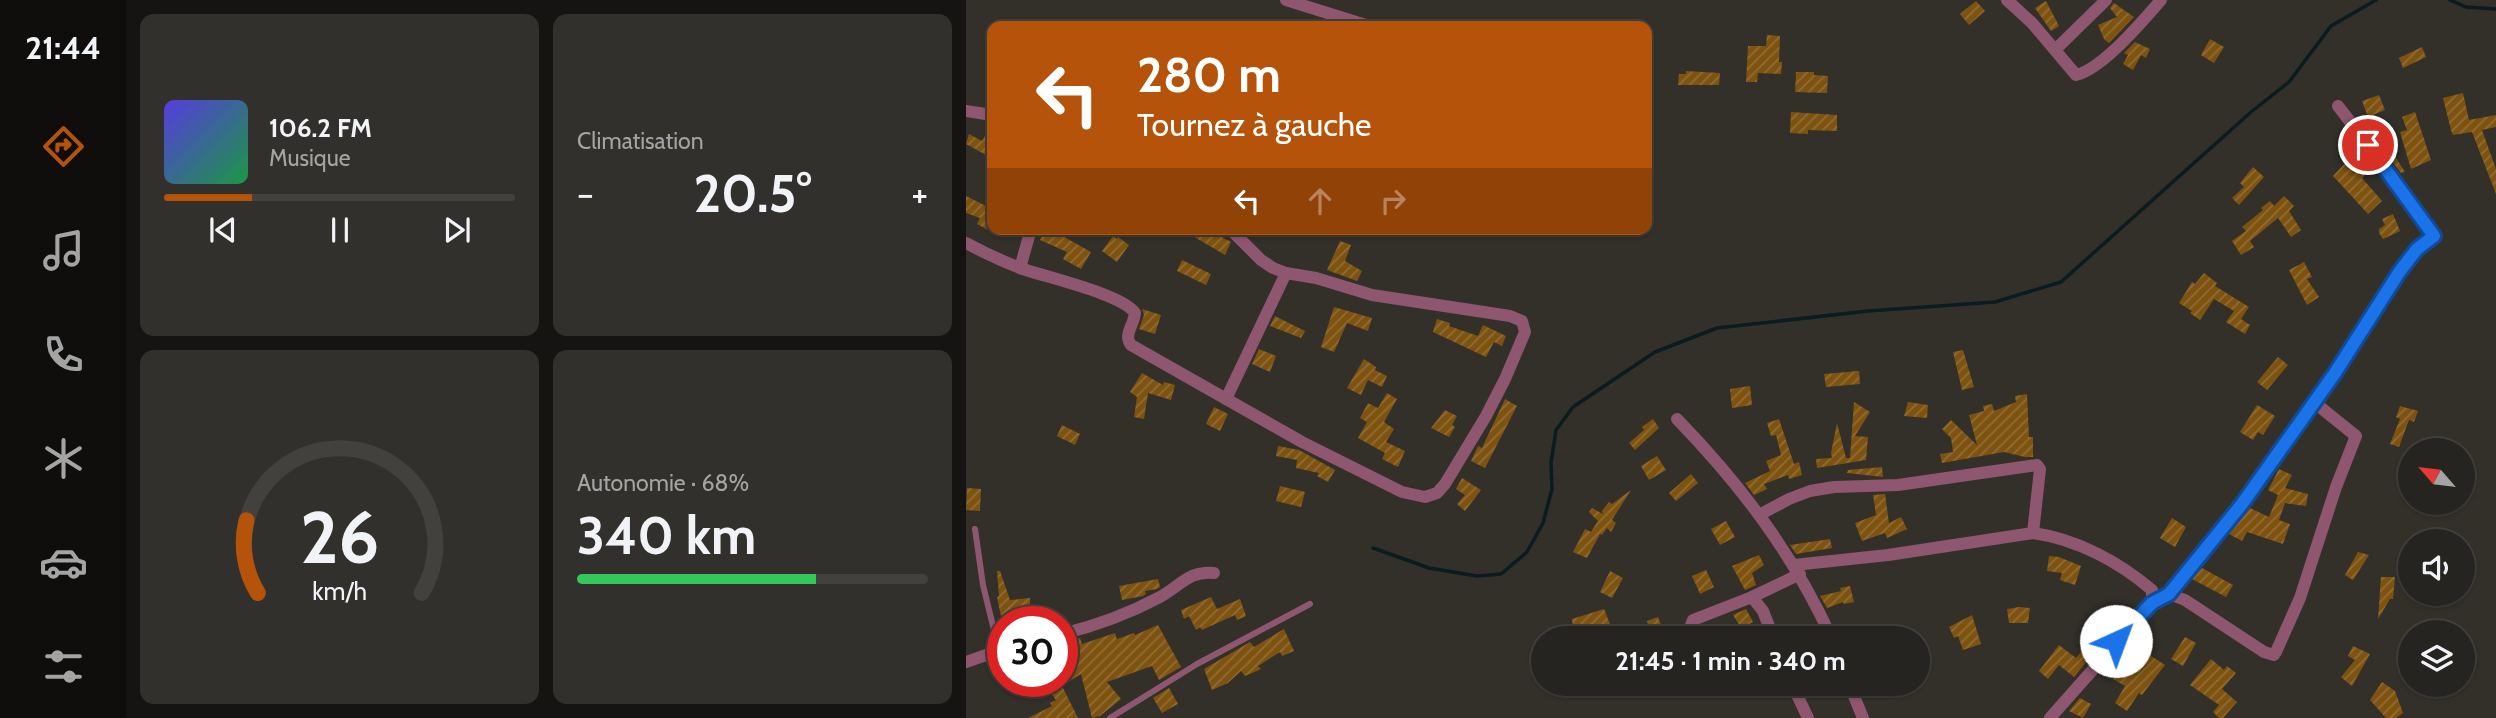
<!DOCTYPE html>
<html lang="fr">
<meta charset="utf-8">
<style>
body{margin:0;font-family:Cabin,sans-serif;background:#32302d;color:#f1f3f6;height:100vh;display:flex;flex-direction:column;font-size:26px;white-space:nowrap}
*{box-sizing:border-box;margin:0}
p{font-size:23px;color:#a4a4a5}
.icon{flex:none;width:38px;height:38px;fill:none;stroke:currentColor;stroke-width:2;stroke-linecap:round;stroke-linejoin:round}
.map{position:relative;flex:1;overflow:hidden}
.sheet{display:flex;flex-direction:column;gap:14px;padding:14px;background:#151412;width:840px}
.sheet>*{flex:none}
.top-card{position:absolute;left:21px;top:21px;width:665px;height:214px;border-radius:14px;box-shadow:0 2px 5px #0004,0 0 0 2px #42413e;background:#b45309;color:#fff;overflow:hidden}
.needle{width:46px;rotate:298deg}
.tools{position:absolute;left:1432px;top:438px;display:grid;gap:14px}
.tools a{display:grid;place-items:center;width:77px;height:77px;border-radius:50%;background:#262420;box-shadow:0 2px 5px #0004,0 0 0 2px #42413e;font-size:35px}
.speed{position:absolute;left:21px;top:606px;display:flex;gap:14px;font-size:35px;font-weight:700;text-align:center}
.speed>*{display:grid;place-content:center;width:91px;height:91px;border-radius:50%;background:#262420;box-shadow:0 2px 5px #0004,0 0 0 2px #42413e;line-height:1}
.speed .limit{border:10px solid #d22;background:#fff;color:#111}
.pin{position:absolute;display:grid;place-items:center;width:60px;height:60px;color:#fff;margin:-30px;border:4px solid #fff;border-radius:50%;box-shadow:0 2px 7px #0007}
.me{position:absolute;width:77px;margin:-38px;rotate:43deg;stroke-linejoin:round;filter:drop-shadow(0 0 5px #0008)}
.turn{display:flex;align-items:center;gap:24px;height:147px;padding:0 35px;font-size:32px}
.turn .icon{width:91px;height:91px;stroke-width:2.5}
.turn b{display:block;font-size:49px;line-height:60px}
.lanes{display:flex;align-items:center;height:66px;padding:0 35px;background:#0003;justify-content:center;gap:35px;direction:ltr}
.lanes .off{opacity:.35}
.big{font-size:52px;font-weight:700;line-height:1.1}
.sheet .tile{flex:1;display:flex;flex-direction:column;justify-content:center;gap:10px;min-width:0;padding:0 24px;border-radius:14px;background:#32302d}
.sheet .dial{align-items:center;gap:0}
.dial svg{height:182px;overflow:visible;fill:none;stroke:#42413e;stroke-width:7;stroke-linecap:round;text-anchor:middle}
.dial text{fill:#f1f3f6;stroke:none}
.song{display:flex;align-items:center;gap:21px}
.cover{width:84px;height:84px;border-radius:10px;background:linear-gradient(135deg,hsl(250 70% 55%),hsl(140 70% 35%))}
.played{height:7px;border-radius:4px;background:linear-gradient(90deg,#b45309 25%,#42413e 25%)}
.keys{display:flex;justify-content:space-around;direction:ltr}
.heat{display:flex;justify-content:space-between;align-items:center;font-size:38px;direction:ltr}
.charge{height:10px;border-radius:5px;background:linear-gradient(90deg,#34c759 68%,#42413e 0)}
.sheet .tiles{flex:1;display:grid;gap:14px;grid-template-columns:repeat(2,1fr)}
.trip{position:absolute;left:565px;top:626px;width:399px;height:70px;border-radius:35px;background:#262420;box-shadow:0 2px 5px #0004,0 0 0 2px #42413e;font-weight:700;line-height:70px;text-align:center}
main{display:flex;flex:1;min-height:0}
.tabs{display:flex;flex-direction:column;width:126px;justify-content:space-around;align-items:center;background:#0f0e0d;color:#a4a4a5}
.tabs .icon{width:49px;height:49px}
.tabs .selected{color:#b45309}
.tabs b{font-size:32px;color:#f1f3f6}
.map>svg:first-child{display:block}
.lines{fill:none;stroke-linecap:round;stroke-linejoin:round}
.stream{stroke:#0a1c1d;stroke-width:3.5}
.building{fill:url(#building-hatch)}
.service{stroke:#8e566f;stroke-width:6}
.minor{stroke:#8e566f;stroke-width:12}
.route-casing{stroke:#114b97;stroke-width:18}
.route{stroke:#1a73e8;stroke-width:12}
</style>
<main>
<nav class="tabs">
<b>21:44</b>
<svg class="icon selected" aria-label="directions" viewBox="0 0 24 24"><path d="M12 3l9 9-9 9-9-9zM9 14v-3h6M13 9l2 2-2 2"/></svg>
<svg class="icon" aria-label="music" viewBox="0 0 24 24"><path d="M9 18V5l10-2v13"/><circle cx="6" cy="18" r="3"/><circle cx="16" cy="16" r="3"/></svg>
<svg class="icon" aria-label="phone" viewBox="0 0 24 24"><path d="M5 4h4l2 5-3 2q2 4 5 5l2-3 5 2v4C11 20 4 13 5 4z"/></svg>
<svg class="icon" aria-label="climate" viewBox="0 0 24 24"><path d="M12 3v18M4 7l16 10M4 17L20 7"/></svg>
<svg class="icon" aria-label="car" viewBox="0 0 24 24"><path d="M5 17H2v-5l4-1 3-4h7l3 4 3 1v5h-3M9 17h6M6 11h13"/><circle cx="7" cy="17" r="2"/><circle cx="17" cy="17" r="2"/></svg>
<svg class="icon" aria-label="filters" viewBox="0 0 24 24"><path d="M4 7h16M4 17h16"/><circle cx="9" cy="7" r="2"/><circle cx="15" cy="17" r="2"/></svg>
</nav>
<section class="sheet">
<div class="tiles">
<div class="tile">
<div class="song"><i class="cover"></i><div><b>106.2 FM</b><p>Musique</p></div></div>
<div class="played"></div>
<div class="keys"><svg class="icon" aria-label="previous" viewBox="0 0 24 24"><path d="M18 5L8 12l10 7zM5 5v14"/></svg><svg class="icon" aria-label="pause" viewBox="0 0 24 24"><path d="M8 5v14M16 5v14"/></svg><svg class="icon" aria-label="next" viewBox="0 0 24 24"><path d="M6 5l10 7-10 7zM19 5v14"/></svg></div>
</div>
<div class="tile"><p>Climatisation</p>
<div class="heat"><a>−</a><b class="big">20.5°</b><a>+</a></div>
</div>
<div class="tile dial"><svg viewBox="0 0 100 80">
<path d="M14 69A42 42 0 1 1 86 69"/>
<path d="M14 69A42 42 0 0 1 9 37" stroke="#b45309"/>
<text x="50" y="56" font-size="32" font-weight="700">26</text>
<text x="50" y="72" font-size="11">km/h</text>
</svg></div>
<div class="tile"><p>Autonomie · 68%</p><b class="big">340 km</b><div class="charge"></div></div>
</div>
</section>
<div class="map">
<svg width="1530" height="718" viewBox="0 0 1530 718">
<defs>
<pattern id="building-hatch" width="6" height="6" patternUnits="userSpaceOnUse" patternTransform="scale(1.75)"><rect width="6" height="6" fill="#7e5310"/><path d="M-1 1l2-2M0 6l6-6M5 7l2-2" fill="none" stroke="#916c33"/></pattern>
</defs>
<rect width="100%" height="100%" fill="#33302a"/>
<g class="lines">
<g class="stream">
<path d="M1484,0L1500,7L1530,9"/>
<path d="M407,548L463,568L511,576L535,574L561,552L577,523L586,489L585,463L590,430L607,407L689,352L751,328L902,311L1029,302L1095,282L1285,112L1323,82L1365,26L1410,0"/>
</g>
</g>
<g class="building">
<path d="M1010,1L1019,11L1003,25L994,14Z"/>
<path d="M1080,1L1093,26L1085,31L1069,8Z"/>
<path d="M1148,3L1168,17L1143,43L1138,39L1132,25L1151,17L1144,8Z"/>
<path d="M801,35L814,36L813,62H816L815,74L792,73L791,82H780L782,46H800Z"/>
<path d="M1244,39L1258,47L1248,63L1235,55Z"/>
<path d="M1169,42L1184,49L1180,58L1175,55L1167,70L1157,64L1162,55L1158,53Z"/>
<path d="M1456,47L1460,57L1437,68L1433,58Z"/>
<path d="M720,71L754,73L753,85H712L713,74H720Z"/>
<path d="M830,72H848V75L862,76L861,93L829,92Z"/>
<path d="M1497,93L1503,120L1530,115V127L1516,130L1530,169V194L1506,132L1487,135L1485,130L1477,98Z"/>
<path d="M1413,95L1419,110L1402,117L1396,101Z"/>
<path d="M825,112L871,115V131L842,130V134L824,133Z"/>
<path d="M1449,112L1465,160L1445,169L1434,132L1441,130L1436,117Z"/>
<path d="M26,124V144L20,155L0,144L3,134L16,141Z"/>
<path d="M1406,128L1413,139L1416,136L1439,172L1435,173L1402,131Z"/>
<path d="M1383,159L1399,175L1396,178L1416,201L1402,214L1367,176Z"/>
<path d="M1287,167L1298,177L1273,205L1266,198L1278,187L1274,183Z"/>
<path d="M0,196L26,209V222L22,230L11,224L14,218L0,213Z"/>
<path d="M1318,196L1328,206L1323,211L1335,230L1325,237L1312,218L1284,241L1288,247L1275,255L1266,241L1280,231L1276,227L1297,210L1295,208L1304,201L1308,206Z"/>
<path d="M1427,214L1434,231L1417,239L1413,233V229L1419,225L1416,219Z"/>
<path d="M79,229H84L125,252L115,269L97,259L101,252L74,240Z"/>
<path d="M215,229H250L248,233L265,242L259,255Z"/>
<path d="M147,236L151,239L152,237L163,245L151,262L136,251Z"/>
<path d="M374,241L385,245L379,261L396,271L391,281L361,270Z"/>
<path d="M216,260L245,274L240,285L211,271Z"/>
<path d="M1338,262L1346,277L1341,279L1353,297L1341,305L1323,270Z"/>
<path d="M1238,273L1251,283L1249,286L1283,307L1275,319L1284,325L1279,334L1260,322L1268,311L1248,299L1234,320L1224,313L1226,311L1213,303L1226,282L1229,284Z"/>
<path d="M368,307L406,318L402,331L381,323L368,352L355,347Z"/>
<path d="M176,309L195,315L189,334L173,329L178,315Z"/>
<path d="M309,316L339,331L335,338L304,326Z"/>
<path d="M471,319L484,323L483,326L512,336L517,325L540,336L536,346L528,342L520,357L467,332Z"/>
<path d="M293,349L310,356L304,372L286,364Z"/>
<path d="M997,350L1008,387L996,390L987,352Z"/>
<path d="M1312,357L1322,365L1301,390L1291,382Z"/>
<path d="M398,359L410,367L409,370L421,376L416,387L402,380L395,395L381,388Z"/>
<path d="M893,371L894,384L860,387L858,374Z"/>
<path d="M176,373L197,385L198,382L209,385L205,400L182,393L178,419L168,417L171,397L164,392Z"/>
<path d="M784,386L786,405L766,408L764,389Z"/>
<path d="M421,393L431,399L418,422L428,429L420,442L439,451L432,467L416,459L419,453L392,438L401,422L394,418L402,403L412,408Z"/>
<path d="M1061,394L1063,437H1067V457H1059L1038,452L976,463L974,454L987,452L985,438L976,429L985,420L1011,445L1003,415L1018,411L1017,406L1026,404L1028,411L1050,402L1049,396Z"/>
<path d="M539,399L551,406L519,468L505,461L512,446L516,448Z"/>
<path d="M888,402L904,412L889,436L902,437L900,460L851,468L850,459L866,458L865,453L871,423L880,458H884Z"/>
<path d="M942,402L962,405L961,418L938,416Z"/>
<path d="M1291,405L1309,416L1297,435L1292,432L1287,440L1274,432Z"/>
<path d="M1434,406L1452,411L1448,422L1443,420L1433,447L1424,444L1434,419L1430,417Z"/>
<path d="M248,407L262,414L254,431L240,424Z"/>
<path d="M479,410L491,416L486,425L489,427L483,437L465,428Z"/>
<path d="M687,419L693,428L669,450L663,443L678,430L676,427Z"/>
<path d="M813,419L828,464L833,462L836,475L823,479L822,475L798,484L801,489L788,495L779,483L804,471L800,461L815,455L810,435L805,436L801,423Z"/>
<path d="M96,425L114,434L109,445L91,436Z"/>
<path d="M312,446L333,450L369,470L362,482L351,476L353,473L330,468L331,460L310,456Z"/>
<path d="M691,456L700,470L683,480L675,466Z"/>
<path d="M916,467L917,477L881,473L882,470Z"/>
<path d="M1313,469L1326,475L1319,488L1342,494L1340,506L1319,503L1313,520L1324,524L1317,544L1281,532L1276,541L1263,534L1284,508L1303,517L1312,495L1302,490Z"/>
<path d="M725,474L732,483L710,501L703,493Z"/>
<path d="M496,478L515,490L499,511L491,504L499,495L490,489Z"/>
<path d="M314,486L339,492L335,507L310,501Z"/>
<path d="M1,488L15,489L14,511L0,510Z"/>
<path d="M665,490L646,520L650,523L645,532L641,528L636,535L634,534L621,558L607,552L619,529L625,532L632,521L623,512L626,508L637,514L636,511L643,502L646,504Z"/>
<path d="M919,494L923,523L935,517L941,529L921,538L919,533L896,541L889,523L910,515L907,495Z"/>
<path d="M1206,518L1220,527L1209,547L1194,538Z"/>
<path d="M760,521L769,537L754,545L745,529Z"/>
<path d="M864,539L866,548L830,554L824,545Z"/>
<path d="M1392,552L1403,555L1387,580L1379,575Z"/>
<path d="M793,555L798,565L786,573L790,585L779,590L766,566Z"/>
<path d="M1083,556L1093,557L1115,566L1109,585L1094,580L1096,573L1081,571Z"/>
<path d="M1236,568L1267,585L1260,597L1226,579Z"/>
<path d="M740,570L748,587L734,594L726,576Z"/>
<path d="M31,571H34L44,600L64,598V608H62L65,621H36L31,597L33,596Z"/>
<path d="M644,571L657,578L646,598L634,592Z"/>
<path d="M1415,577H1429L1427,599H1424L1412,619Z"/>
<path d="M192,579L194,587L191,589L179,591L180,594L177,596L156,600L153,586Z"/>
<path d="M884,586L888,602L878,604L877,602L861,608L854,596L875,591L874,588Z"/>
<path d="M245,597L251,609L274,599L280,616L271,620L269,615L236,630L234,627L230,630L223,616L218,619L215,610Z"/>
<path d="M1053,607L1064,608L1062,623H1043L1041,609Z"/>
<path d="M638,609L646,629L608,635L606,619Z"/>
<path d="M780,609L787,622L783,624L788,639H782L767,615Z"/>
<path d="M1006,615L1015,644L997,650L992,636L988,638L983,627Z"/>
<path d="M692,617L699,635L689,639H655V636L683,628L681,621Z"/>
<path d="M192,625L215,667L193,680L186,666L141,682L155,699L134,716L126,718L115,674L96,686V643L114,638L116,644L149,633L151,639L168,633L169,635Z"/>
<path d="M318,629L328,651L316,656L314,652L292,666L295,669L279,676L275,671L262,683L246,690L238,669L284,642L288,647Z"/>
<path d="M1219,637L1230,643L1217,666L1205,659Z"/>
<path d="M1125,639L1134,645L1108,677L1093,665L1082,679L1073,671L1093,645L1110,658Z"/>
<path d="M1387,646L1404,654L1386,686L1375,677L1389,660L1382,656Z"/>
<path d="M1174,649L1199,665L1176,695L1173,693L1161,711L1149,703L1159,686L1147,679L1157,662L1163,666Z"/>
<path d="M1245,659L1258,670L1261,666L1270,673L1256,689L1271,702L1257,718H1253L1247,712L1253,705L1224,685Z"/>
<path d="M1416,682L1429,691L1437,713L1430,718H1420L1404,700Z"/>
<path d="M96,686L112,718H62L86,706L84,703L90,700L82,689Z"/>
<path d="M203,688L212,704L196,713L187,698Z"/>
<path d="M1114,698L1125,704L1117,718L1103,711Z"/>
</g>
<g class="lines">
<g class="service">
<path d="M9,529L17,585L33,651"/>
<path d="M144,718L231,664L344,604"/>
</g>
<g class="minor">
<path d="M320,0L403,26"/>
<path d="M1041,0L1066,23L1110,75C1136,69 1177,21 1195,0"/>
<path d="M1089,50L1140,0"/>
<path d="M0,111L26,115"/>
<path d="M0,243C17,252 36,261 54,268C79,277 156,294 169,313C168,325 157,335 165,345L336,442L436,492L459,497L471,493L479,484L520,416L539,379L559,332L556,321L544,316L406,295L350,278L320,273L307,268L295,260L264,229"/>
<path d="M54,268L65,229"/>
<path d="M260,399L320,273"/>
<path d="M711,419C775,485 828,555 866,639"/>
<path d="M793,515L823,499L844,491L868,487L932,485L1071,465L1074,469L1067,533"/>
<path d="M828,565L922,555L1067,533C1111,539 1153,562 1186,590V603"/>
<path d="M1203,594L1276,504L1369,374L1434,271L1451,249L1468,236L1444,199L1372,106"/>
<path d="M786,597L797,611L808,639"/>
<path d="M96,634C129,626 164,613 194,597C214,586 224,570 248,573"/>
<path d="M730,639L725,625L727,620L786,597L834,574"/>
<path d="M0,662L37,649"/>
<path d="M753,684L757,692"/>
<path d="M826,684L842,718"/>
<path d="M883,684L897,718"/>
<path d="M1084,718L1186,603L1203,594L1219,600L1298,652L1308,655L1310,652L1334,598L1370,487L1390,436L1349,403"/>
</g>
</g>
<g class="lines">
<defs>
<path id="route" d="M1150,641L1186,603L1203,594L1276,504L1369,373L1434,271L1451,249L1468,236L1402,145"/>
</defs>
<use href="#route" class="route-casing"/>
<use href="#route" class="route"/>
</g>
</svg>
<div class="tools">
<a><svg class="needle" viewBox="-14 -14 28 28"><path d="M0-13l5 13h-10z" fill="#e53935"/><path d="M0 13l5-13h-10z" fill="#a4a4a5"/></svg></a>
<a><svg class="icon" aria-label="sound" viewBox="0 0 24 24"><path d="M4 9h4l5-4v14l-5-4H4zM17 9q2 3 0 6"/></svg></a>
<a><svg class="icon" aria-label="layers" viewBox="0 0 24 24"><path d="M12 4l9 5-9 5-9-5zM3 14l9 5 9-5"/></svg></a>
</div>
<div class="speed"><div class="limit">30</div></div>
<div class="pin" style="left:1402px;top:145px;background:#d93025"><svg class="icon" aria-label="arrive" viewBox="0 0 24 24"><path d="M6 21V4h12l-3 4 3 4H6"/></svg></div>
<svg class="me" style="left:1150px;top:641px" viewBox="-20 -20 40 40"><circle r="19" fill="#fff"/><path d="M0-13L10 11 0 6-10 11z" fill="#1a73e8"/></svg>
<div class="trip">21:45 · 1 min · 340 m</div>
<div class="top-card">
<div class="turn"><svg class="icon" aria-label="left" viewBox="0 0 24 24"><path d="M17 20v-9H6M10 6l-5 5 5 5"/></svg><div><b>280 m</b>Tournez à gauche</div></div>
<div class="lanes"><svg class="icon" aria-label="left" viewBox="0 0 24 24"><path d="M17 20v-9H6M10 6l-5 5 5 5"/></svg><svg class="icon off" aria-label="ahead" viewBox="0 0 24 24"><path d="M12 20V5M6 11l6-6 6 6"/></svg><svg class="icon off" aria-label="right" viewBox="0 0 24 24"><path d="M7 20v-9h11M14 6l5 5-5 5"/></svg></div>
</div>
</div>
</main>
